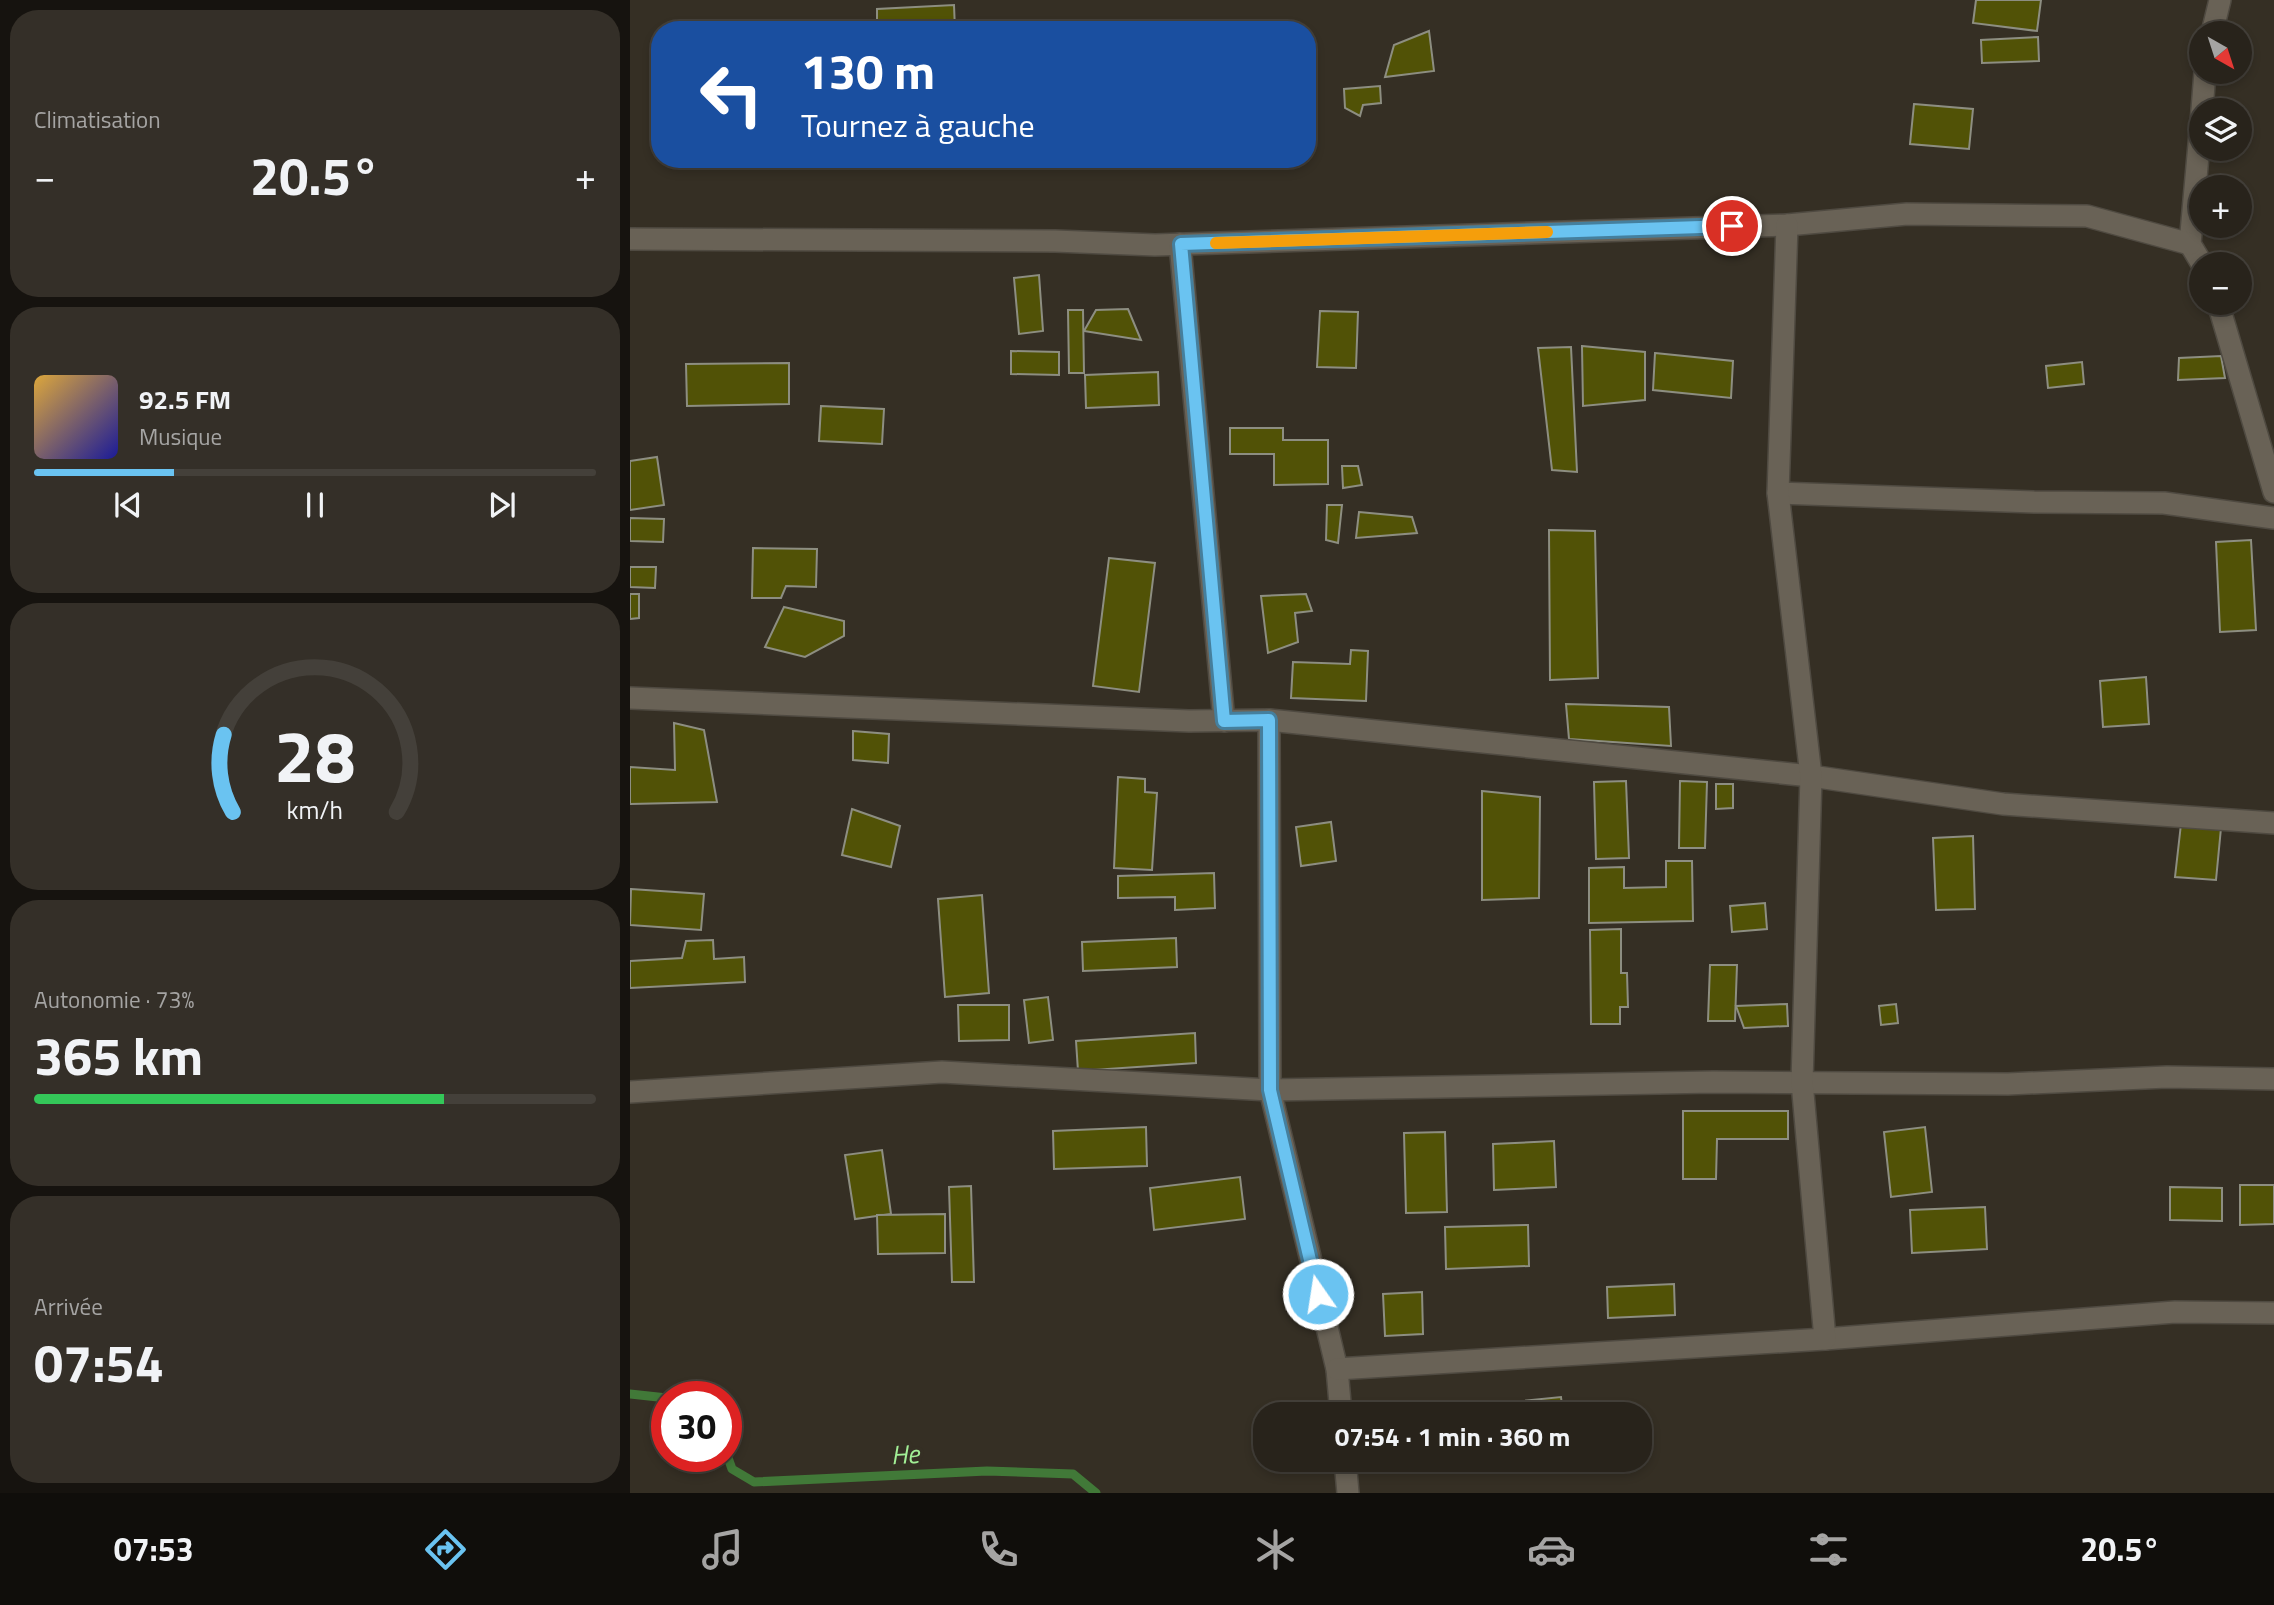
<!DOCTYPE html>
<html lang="fr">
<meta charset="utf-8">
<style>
body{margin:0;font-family:"Titillium Web",sans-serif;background:#342f28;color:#f1f3f6;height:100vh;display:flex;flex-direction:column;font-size:26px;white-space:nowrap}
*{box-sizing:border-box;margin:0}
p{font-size:23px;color:#a5a4a3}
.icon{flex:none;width:38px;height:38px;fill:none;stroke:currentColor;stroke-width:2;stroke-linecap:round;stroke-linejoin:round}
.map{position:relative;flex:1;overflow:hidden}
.sheet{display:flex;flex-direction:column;gap:10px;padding:10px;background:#16130f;width:630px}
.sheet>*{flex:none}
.banner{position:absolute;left:21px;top:21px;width:665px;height:147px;border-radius:28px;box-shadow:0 4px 10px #0003,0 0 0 2px #44403a;background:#1a4fa0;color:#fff;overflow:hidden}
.needle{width:46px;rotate:141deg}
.fabs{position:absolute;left:1559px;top:21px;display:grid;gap:14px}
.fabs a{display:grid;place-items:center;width:63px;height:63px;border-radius:50%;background:#28231b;box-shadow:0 4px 10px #0003,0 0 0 2px #44403a;font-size:35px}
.speed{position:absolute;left:21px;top:1381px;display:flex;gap:14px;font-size:35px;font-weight:700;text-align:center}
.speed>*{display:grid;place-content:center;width:91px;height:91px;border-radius:50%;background:#28231b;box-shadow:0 4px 10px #0003,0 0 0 2px #44403a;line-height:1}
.speed .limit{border:10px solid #d22;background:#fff;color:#111}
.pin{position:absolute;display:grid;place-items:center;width:60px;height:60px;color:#fff;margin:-30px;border:4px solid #fff;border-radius:50%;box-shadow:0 2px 7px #0007}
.me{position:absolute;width:77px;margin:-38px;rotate:347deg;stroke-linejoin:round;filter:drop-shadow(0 0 5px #0008)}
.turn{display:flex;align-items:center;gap:24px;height:147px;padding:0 35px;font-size:32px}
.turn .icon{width:91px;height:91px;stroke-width:2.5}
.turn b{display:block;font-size:49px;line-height:60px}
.big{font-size:52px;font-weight:700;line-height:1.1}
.sheet .tile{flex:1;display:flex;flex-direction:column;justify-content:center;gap:10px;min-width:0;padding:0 24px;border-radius:28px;background:#342f28}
.sheet .dial{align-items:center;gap:0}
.dial svg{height:182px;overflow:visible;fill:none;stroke:#44403a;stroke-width:7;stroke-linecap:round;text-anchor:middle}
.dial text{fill:#f1f3f6;stroke:none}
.song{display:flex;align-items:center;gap:21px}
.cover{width:84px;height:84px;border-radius:10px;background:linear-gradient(135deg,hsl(40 70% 55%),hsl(240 70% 35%))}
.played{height:7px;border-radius:4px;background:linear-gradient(90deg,#6ac3f1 25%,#44403a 25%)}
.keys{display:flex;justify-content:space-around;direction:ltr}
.heat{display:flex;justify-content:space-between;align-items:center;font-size:38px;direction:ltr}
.charge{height:10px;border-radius:5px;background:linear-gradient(90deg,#34c759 73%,#44403a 0)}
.trip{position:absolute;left:623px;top:1402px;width:399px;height:70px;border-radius:28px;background:#28231b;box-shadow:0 4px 10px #0003,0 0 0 2px #44403a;font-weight:700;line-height:70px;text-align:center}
.tab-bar{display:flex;height:112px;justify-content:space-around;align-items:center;background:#100e0b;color:#a5a4a3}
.tab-bar .icon{width:49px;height:49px}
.tab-bar .on{color:#6ac3f1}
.tab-bar b{font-size:32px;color:#f1f3f6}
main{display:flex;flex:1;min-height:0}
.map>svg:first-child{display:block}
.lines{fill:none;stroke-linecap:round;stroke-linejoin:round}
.stream{stroke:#417938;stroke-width:9}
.building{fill:#515206;stroke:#8d8e81;stroke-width:2}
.street-casing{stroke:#4f4a41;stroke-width:24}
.street{stroke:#696256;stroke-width:21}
.route-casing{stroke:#457f9d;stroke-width:18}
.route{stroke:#6ac3f1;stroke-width:12}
.slow{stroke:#f59e0b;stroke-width:12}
.labels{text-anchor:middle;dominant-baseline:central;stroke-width:7;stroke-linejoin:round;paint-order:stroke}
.water-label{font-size:26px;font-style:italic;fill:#a2ef96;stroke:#352f24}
</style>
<main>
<section class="sheet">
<div class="tile"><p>Climatisation</p>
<div class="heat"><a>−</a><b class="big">20.5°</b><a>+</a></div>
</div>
<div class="tile">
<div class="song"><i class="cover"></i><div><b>92.5 FM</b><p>Musique</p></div></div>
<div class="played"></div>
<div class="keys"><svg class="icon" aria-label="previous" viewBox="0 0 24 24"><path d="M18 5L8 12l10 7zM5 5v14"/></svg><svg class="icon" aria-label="pause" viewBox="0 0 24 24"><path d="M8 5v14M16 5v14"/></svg><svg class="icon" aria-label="next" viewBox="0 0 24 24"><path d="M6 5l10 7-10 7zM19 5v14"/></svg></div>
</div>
<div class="tile dial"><svg viewBox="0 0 100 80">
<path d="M14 69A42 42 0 1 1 86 69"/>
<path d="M14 69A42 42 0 0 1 10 35" stroke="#6ac3f1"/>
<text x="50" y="56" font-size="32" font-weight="700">28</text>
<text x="50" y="72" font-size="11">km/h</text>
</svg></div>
<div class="tile"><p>Autonomie · 73%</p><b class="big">365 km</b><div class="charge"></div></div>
<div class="tile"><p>Arrivée</p><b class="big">07:54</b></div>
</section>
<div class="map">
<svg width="1644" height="1493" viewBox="0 0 1644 1493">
<rect width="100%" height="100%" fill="#352f24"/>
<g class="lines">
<g class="stream">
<path d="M0,1394L37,1398"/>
<path d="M96,1452L102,1469L124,1482L357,1471L443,1474L466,1493"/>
</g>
</g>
<g class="building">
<path d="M1346,0H1411L1407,31L1343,23Z"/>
<path d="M324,5L325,30H247V9Z"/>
<path d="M799,31L804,71L755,77L764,45Z"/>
<path d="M1408,37L1409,61L1352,63L1351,40Z"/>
<path d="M750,86L751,103L733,105L730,116L715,108L714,89Z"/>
<path d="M1284,104L1343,109L1339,149L1280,144Z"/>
<path d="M409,275L413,331L389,334L384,278Z"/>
<path d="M498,309L511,340L454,331L466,310Z"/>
<path d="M438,310H453L454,373H439Z"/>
<path d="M690,311L728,312L726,368L687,367Z"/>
<path d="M952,346L1015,352V400L953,406Z"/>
<path d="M941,347L947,472L922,470L908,348Z"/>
<path d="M381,351L429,352V375L381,374Z"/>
<path d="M1025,353L1103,361L1101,398L1023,390Z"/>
<path d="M1591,356L1595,378L1548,380L1549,358Z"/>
<path d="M1452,362L1454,384L1418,388L1416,366Z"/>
<path d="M159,363V404L57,406L56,364Z"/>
<path d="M528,372L529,405L456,408L455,375Z"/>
<path d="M191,406L254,409L252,444L189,441Z"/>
<path d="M600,428H653V440H698V484L644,485V454H600Z"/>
<path d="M27,457L34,505L0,510V461Z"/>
<path d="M712,466H728L732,485L713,488Z"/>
<path d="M697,505H712L708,543L696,540Z"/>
<path d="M729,512L782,517L787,533L726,538Z"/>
<path d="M0,518L34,519L33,542L0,541Z"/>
<path d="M919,530L965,531L968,678L920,680Z"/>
<path d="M1621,540L1626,630L1590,632L1586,542Z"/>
<path d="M123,548L187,549L186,587L156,586L151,598H122Z"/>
<path d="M479,558L525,563L509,692L463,686Z"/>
<path d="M0,567H26L25,588L0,587Z"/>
<path d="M0,594H9V618L0,619Z"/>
<path d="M676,594L682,611L665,613L668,642L638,653L631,596Z"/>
<path d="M154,607L214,621V636L175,657L135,647Z"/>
<path d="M721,650L738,651L736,701L661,698L663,662L720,664Z"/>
<path d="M1516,677L1519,724L1473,727L1470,681Z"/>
<path d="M936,704L1039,707L1041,746L939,739Z"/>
<path d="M44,723L74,730L87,802L0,804V767L45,770Z"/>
<path d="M223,731L259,734L258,763L223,760Z"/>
<path d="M488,777L515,779V792L527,793L522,870L484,868Z"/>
<path d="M996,781L999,858L966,859L964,782Z"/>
<path d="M1050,781L1077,782L1075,848H1049Z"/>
<path d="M1086,784H1103V808L1086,809Z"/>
<path d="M852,791L910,797L909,898L852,900Z"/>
<path d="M222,809L270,826L261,867L212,855Z"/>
<path d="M701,822L706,861L671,866L666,827Z"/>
<path d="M1551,824L1591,828L1586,880L1545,877Z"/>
<path d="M1343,836L1345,909L1306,910L1303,838Z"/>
<path d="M1036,861H1062L1063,921L959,923V868L994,867V888L1036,887Z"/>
<path d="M584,873L585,908L545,910V897L488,898V876Z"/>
<path d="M1,889L74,894L71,930L0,925Z"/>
<path d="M352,895L359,993L315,997L308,899Z"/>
<path d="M1135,903L1137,929L1102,932L1100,906Z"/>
<path d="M991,929V973H997L998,1007H990V1024H961L960,930Z"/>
<path d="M546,938L547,967L453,971L452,942Z"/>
<path d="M83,940L84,959L114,957L115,982L0,988V961L52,958L56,941Z"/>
<path d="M1080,965H1107L1105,1021H1078Z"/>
<path d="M418,997L423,1040L399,1043L394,1000Z"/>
<path d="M1157,1004L1158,1026L1114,1028L1106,1006Z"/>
<path d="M1266,1004L1268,1023L1251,1025L1249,1006Z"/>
<path d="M328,1005H379V1040L329,1041Z"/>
<path d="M565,1033L566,1063L448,1071L446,1041Z"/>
<path d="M1053,1111H1158V1139H1087L1086,1179H1053Z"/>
<path d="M516,1127L517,1166L424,1169L423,1131Z"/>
<path d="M1295,1127L1302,1192L1261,1197L1254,1132Z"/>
<path d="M815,1132L817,1212L776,1213L774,1133Z"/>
<path d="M924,1141L926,1187L864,1190L863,1144Z"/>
<path d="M252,1150L261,1214L225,1219L215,1155Z"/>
<path d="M610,1177L615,1219L524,1230L520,1188Z"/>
<path d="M1610,1185H1644V1224L1610,1225Z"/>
<path d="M341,1186L344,1282H322L319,1187Z"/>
<path d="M1540,1187L1592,1188V1221L1540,1220Z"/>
<path d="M1355,1207L1357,1249L1282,1253L1280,1210Z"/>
<path d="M315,1214V1253L248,1254L247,1215Z"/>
<path d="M898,1225L899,1266L816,1269L815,1227Z"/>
<path d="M1044,1284L1045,1315L978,1318L977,1287Z"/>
<path d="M792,1292L793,1334L755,1336L753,1294Z"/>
<path d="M931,1397L933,1414H855L854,1405Z"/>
</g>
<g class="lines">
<defs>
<g id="street">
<path d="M1582,33L1590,0"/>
<path d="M1572,110L1575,72"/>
<path d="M1572,111L1560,244L1572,264"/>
<path d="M0,239L425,241L525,245L1157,225L1277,214L1457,216L1560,244"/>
<path d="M550,244L594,721"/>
<path d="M1588,303L1644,492"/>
<path d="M1148,493L1404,502L1534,503L1644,518"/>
<path d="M0,698L559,721L639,720L1181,776L1373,804L1644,823"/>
<path d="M639,720L640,1090L707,1369L711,1414"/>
<path d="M0,1092L312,1072L640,1090L1083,1082L1378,1084L1537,1077L1644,1079"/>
<path d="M1195,1339L1545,1312L1644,1313"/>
<path d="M707,1369L1195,1339L1172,1082L1181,776L1148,493L1157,225"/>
<path d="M715,1460L718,1493"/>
</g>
</defs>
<use href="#street" class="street-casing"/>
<use href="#street" class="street"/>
</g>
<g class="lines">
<defs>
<path id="route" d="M688,1294L640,1090L639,720L594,721L551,244L1102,226"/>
</defs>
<use href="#route" class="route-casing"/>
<use href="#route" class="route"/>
<path class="slow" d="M586,243L917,232"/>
</g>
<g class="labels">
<g class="water-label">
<text transform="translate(275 1454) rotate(-3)">He</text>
</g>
</g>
</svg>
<div class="fabs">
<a><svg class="needle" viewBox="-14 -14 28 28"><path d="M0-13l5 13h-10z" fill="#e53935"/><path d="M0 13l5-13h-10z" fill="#a5a4a3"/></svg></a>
<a><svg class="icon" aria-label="layers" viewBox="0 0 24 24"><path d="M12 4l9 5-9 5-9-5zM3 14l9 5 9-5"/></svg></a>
<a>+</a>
<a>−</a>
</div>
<div class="speed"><div class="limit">30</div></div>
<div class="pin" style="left:1102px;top:226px;background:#d93025"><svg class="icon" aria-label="arrive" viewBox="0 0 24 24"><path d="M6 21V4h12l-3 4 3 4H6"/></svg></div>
<svg class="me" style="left:688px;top:1294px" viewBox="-20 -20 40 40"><circle r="17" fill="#6ac3f1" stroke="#fff" stroke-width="3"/><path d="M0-11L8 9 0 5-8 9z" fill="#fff"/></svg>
<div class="trip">07:54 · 1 min · 360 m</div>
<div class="banner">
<div class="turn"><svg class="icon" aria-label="left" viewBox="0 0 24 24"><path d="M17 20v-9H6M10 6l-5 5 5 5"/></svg><div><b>130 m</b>Tournez à gauche</div></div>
</div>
</div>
</main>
<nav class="tab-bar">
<b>07:53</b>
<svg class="icon on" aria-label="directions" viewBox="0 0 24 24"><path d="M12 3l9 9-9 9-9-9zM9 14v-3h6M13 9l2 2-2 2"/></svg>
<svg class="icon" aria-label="music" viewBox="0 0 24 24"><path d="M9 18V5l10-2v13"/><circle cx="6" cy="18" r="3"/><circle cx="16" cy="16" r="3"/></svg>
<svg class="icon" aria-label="phone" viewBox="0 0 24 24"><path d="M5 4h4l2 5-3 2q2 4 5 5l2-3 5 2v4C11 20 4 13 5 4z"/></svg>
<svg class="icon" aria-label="climate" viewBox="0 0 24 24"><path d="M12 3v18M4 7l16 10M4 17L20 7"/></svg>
<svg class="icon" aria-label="car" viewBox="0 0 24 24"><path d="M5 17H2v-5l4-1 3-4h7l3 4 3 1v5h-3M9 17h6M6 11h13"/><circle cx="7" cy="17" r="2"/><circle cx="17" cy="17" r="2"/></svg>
<svg class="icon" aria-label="filters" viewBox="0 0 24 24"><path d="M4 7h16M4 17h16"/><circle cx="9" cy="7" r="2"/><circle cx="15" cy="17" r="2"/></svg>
<b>20.5°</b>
</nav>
